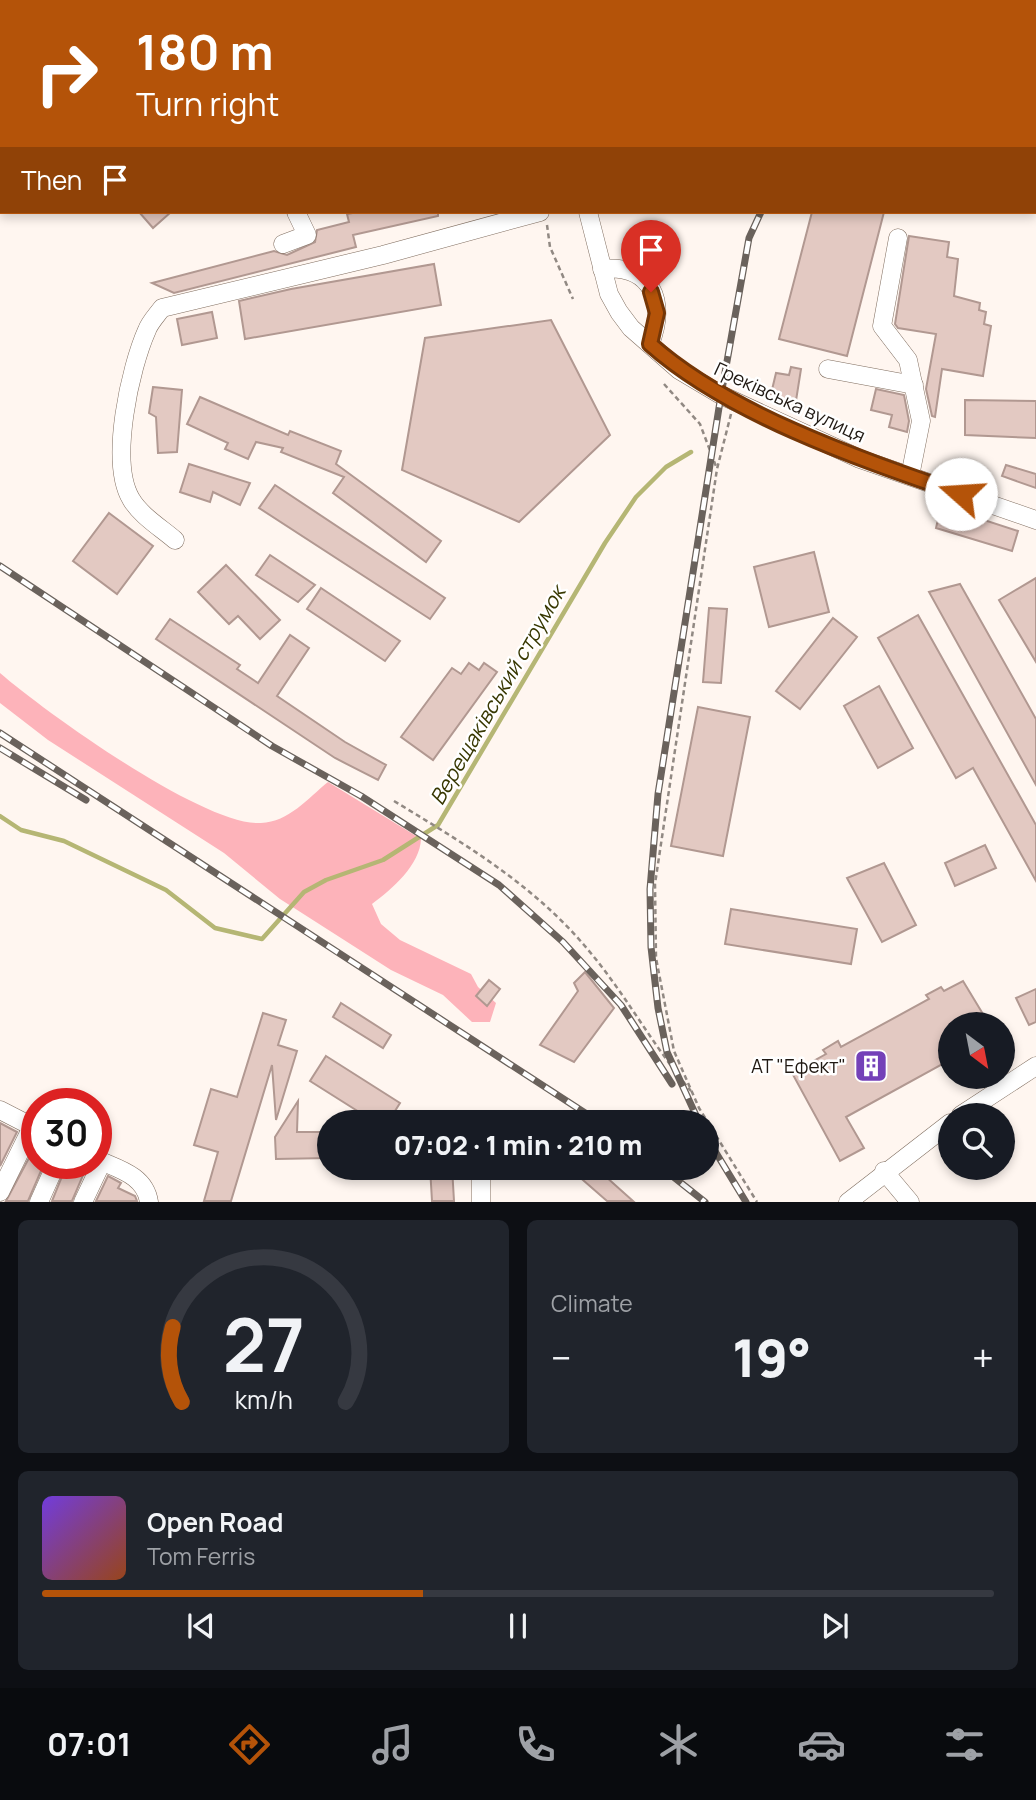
<!DOCTYPE html>
<meta charset="utf-8">
<style>
body{margin:0;font-family:Manrope,sans-serif;background:#20242c;color:#f1f3f6;height:100vh;display:flex;flex-direction:column;font-size:26px;white-space:nowrap}
*{box-sizing:border-box;margin:0}
p{font-size:23px;color:#9ea1a6}
.icon{flex:none;width:38px;height:38px;fill:none;stroke:currentColor;stroke-width:2;stroke-linecap:round;stroke-linejoin:round}
.map{position:relative;height:1202px;overflow:hidden}
.side{display:flex;flex-direction:column;gap:18px;padding:18px;background:#0d0f14;flex:1}
.side>*{flex:none}
.guide{position:absolute;left:0px;top:0px;width:1036px;height:214px;box-shadow:0 4px 10px #0003;background:#b45309;color:#fff;overflow:hidden}
.needle{width:46px;rotate:148deg}
.controls{position:absolute;left:938px;top:1012px;display:grid;gap:14px}
.controls a{display:grid;place-items:center;width:77px;height:77px;border-radius:50%;background:#171b24;box-shadow:0 4px 10px #0003;font-size:35px}
.speed{position:absolute;left:21px;top:1088px;display:flex;gap:14px;font-size:35px;font-weight:700;text-align:center}
.speed>*{display:grid;place-content:center;width:91px;height:91px;border-radius:50%;background:#171b24;box-shadow:0 4px 10px #0003;line-height:1}
.speed .limit{border:10px solid #d22;background:#fff;color:#111}
.pin{position:absolute;display:grid;place-items:center;width:60px;height:60px;color:#fff;margin:-72px -30px;border-radius:50% 50% 50% 0;rotate:-45deg;box-shadow:0 0 7px #0007}
.pin .icon{rotate:45deg}
.me{position:absolute;width:77px;margin:-38px;rotate:289deg;stroke-linejoin:round;filter:drop-shadow(0 0 5px #0008)}
.turn{display:flex;align-items:center;gap:24px;height:147px;padding:0 21px;font-size:32px}
.turn .icon{width:91px;height:91px;stroke-width:2.5}
.turn b{display:block;font-size:49px;line-height:60px}
.then{display:flex;align-items:center;height:66px;padding:0 21px;background:#0003;gap:14px;font-size:26px}
.big{font-size:52px;font-weight:800;line-height:1.1}
.side .card{flex:1;display:flex;flex-direction:column;justify-content:center;gap:10px;min-width:0;padding:0 24px;border-radius:10px;background:#20242c}
.side .dial{align-items:center;gap:0}
.dial svg{height:182px;overflow:visible;fill:none;stroke:#363941;stroke-width:7;stroke-linecap:round;text-anchor:middle}
.dial text{fill:#f1f3f6;stroke:none}
.song{display:flex;align-items:center;gap:21px}
.cover{width:84px;height:84px;border-radius:10px;background:linear-gradient(135deg,hsl(260 70% 55%),hsl(20 70% 35%))}
.played{height:7px;border-radius:4px;background:linear-gradient(90deg,#b45309 40%,#363941 40%)}
.keys{display:flex;justify-content:space-around;direction:ltr}
.heat{display:flex;justify-content:space-between;align-items:center;font-size:38px;direction:ltr}
.side .tiles{flex:1;display:grid;gap:18px;grid-template-columns:1fr 1fr}
.card:last-child{grid-column:span 2}
.trip{position:absolute;left:317px;top:1110px;width:402px;height:70px;border-radius:35px;background:#171b24;box-shadow:0 4px 10px #0003;font-weight:800;line-height:70px;text-align:center}
.menu{display:flex;height:112px;justify-content:space-around;align-items:center;background:#090b0e;color:#9ea1a6}
.menu .icon{width:49px;height:49px}
.menu .current{color:#b45309}
.menu b{font-size:32px;color:#f1f3f6}
.map>svg:first-child{display:block}
.forest{fill:#fdb3ba}
.lines{fill:none;stroke-linecap:round;stroke-linejoin:round}
.stream{stroke:#b5b674;stroke-width:4.5}
.building{fill:#e3c9c2;stroke:#b19891;stroke-width:2}
.minor-casing{stroke:#806e60;stroke-width:19}
.path{stroke:#918983;stroke-width:2.5;stroke-dasharray:5 3.5;stroke-linecap:butt}
.minor{stroke:#fff;stroke-width:18}
.rail-casing{stroke:#6a625c;stroke-width:7}
.rail{stroke:#fff;stroke-width:4.5;stroke-dasharray:13;stroke-linecap:butt}
.route-casing{stroke:#753606;stroke-width:18}
.route{stroke:#b45309;stroke-width:12}
.labels{text-anchor:middle;dominant-baseline:central;stroke-width:5;stroke-linejoin:round;paint-order:stroke}
.street-label{font-size:19px;fill:#201913;stroke:#fff}
.poi-label{font-size:19px;fill:#201913;stroke:#fff;text-anchor:end}
.water-label{font-size:21px;font-style:italic;fill:#373700;stroke:#fff}
</style>
<div class="map">
<svg width="1036" height="1202" viewBox="0 0 1036 1202">
<rect width="100%" height="100%" fill="#fff6f0"/>
<path class="forest" d="M0,673C45,712 205,827 261,823C289,822 308,798 328,782L421,839C420,865 392,889 372,904L381,924L400,940L471,974L478,987L496,1003L490,1022H472L443,995L391,970L280,899L224,853L48,740L0,703Z"/>
<g class="lines">
<path class="stream" d="M0,816L21,830L64,841L166,890L215,928L262,939L304,892L326,880L383,860L438,825L605,543L636,497L666,467L691,452"/>
</g>
<g class="building">
<path d="M139,212H171L153,228Z"/>
<path d="M358,212H438V216L353,235L356,247L174,293L152,283L274,251L287,255L315,242L317,230L349,222L347,214Z"/>
<path d="M812,212H884L847,356L779,339Z"/>
<path d="M909,236L949,242L947,257L958,259L954,296L980,303L979,310L986,312L984,324L991,326L983,376L942,369L935,417L932,416L926,389L936,334L898,328L895,324Z"/>
<path d="M434,264L441,305L245,339L239,301L291,289Z"/>
<path d="M212,312L217,338L182,345L177,319Z"/>
<path d="M551,320L610,435L519,522L402,470L425,338Z"/>
<path d="M791,367L801,369L795,407L776,402L777,395L771,394L776,373L789,375Z"/>
<path d="M153,387L182,390L177,452L158,453L156,417L149,413Z"/>
<path d="M876,389L904,395L909,421L907,432L889,427L892,415L871,410Z"/>
<path d="M200,397L288,435L290,431L341,451L336,464L441,541L426,562L333,493L344,477L281,452L283,448L256,442L248,459L225,449L228,443L187,424Z"/>
<path d="M965,400L1036,401V438L965,435Z"/>
<path d="M189,464L250,483L240,505L213,492L210,502L180,492Z"/>
<path d="M1006,465L1036,474V488L1002,476Z"/>
<path d="M275,485L445,598L430,619L259,508Z"/>
<path d="M941,506L1018,531L1012,551L936,528Z"/>
<path d="M109,513L153,546L117,594L73,561Z"/>
<path d="M814,552L829,612L769,627L754,567Z"/>
<path d="M270,555L315,585L298,602L256,575Z"/>
<path d="M226,565L280,620L260,639L238,616L229,624L198,592Z"/>
<path d="M1036,578V662L999,600Z"/>
<path d="M960,584L1036,719V785L929,592Z"/>
<path d="M321,588L400,641L385,661L307,609Z"/>
<path d="M709,608L727,609L721,683L703,682Z"/>
<path d="M918,615L1036,825V881L973,768L956,778L878,638Z"/>
<path d="M833,618L857,637L800,709L776,691Z"/>
<path d="M170,619L240,665L237,669L258,683L290,635L309,648L277,696L345,742L386,765L378,780L335,758L156,639Z"/>
<path d="M469,663L479,670L484,663L497,672L433,760L401,737L452,668L461,674Z"/>
<path d="M879,686L913,748L878,768L844,706Z"/>
<path d="M698,707L750,717L723,856L671,846Z"/>
<path d="M985,845L996,868L955,886L945,863Z"/>
<path d="M884,863L916,925L882,942L847,878Z"/>
<path d="M731,909L857,929L851,964L725,944Z"/>
<path d="M585,972L614,1008L574,1062L540,1045L578,991L574,983Z"/>
<path d="M489,980L500,989L487,1006L476,996Z"/>
<path d="M963,981L989,1024H950V1060L846,1117L864,1148L840,1161L792,1073L826,1054L823,1050L838,1041L841,1047L929,999L926,995L941,987L944,991Z"/>
<path d="M1036,989V1022L1029,1025L1016,998Z"/>
<path d="M341,1003L391,1035L383,1048L333,1017Z"/>
<path d="M263,1013L286,1020L278,1045L297,1051L276,1120L272,1065L231,1201H204L218,1152L194,1145L211,1089L237,1097Z"/>
<path d="M326,1056L400,1103L388,1122H375L310,1081Z"/>
<path d="M298,1101L297,1132H329V1158L276,1159L275,1137Z"/>
<path d="M0,1123L17,1132L0,1166Z"/>
<path d="M37,1143V1164H44L28,1201H6Z"/>
<path d="M67,1164L87,1166L72,1201H52Z"/>
<path d="M430,1167H452L454,1201H432Z"/>
<path d="M568,1167H595L633,1201H607Z"/>
<path d="M108,1176L121,1183L118,1188L135,1196L137,1201H96Z"/>
</g>
<g class="lines">
<defs>
<g id="minor">
<path d="M215,0V2"/>
<path d="M254,0V2"/>
<path d="M564,0V2"/>
<path d="M160,2L165,0"/>
<path d="M0,67L2,66"/>
<path d="M588,212L609,294L619,312L631,328L679,370L721,395L860,459L1036,520"/>
<path d="M898,238L882,326L908,360L921,421L910,476"/>
<path d="M283,244L307,235L296,212"/>
<path d="M602,269C652,264 667,302 650,344"/>
<path d="M828,369L914,385"/>
<path d="M175,540C161,528 140,515 131,499C109,462 130,368 147,330C150,322 157,315 162,308L383,255L540,212"/>
<path d="M0,1110L37,1129"/>
<path d="M961,1115L1036,1066"/>
<path d="M96,1159C118,1169 145,1175 149,1202"/>
<path d="M481,1167V1202"/>
<path d="M884,1171L910,1202"/>
<path d="M0,1192L32,1127"/>
<path d="M39,1202L56,1164"/>
<path d="M83,1202L102,1162"/>
<path d="M848,1202L950,1123"/>
</g>
</defs>
<use href="#minor" class="minor-casing"/>
<g class="path">
<path d="M542,0V2"/>
<path d="M71,2L74,0"/>
<path d="M0,34H2"/>
<path d="M547,225L550,247L573,299"/>
<path d="M664,384L700,424L717,469"/>
<path d="M731,414L717,469L655,884L656,958L674,1051L699,1108L757,1202"/>
<path d="M394,801C463,843 531,883 584,945C624,991 652,1045 691,1091"/>
</g>
<use href="#minor" class="minor"/>
<defs>
<g id="rail">
<path d="M895,2L896,0"/>
<path d="M0,566L272,746L361,796L499,885L563,942L621,1005L672,1084"/>
<path d="M0,733L599,1122"/>
<path d="M0,748L86,800"/>
<path d="M699,1122L667,1052L658,1008L651,947L650,889L658,794L721,395L749,238L761,212"/>
<path d="M707,1138L746,1202"/>
<path d="M661,1167L705,1202"/>
</g>
</defs>
<use href="#rail" class="rail-casing"/>
<use href="#rail" class="rail"/>
</g>
<g class="lines">
<defs>
<path id="route" d="M651,292L657,313L650,344C730,415 860,459 961,494"/>
</defs>
<use href="#route" class="route-casing"/>
<use href="#route" class="route"/>
</g>
<defs>
<symbol id="building-square" viewBox="-11 -11 22 22"><rect x="-9" y="-9" width="18" height="18" rx="4" fill="#7441b8" stroke="#fff"/><path d="M-4-6H4V6H1V3H-1V6H-4ZM-2.5-4.3h1.7v1.8h-1.7ZM.8-4.3h1.7v1.8H.8ZM-2.5-1h1.7V.8h-1.7ZM.8-1h1.7V.8H.8Z" fill="#fff"/></symbol>
</defs>
<g fill-rule="evenodd">
<use href="#building-square" x="852" y="1047" width="38" height="38"/>
</g>
<g class="labels">
<g class="street-label">
<text transform="translate(790 402) rotate(25)">Греківська вулиця</text>
</g>
<g class="poi-label">
<text x="846" y="1066">АТ "Ефект"</text>
</g>
<g class="water-label">
<text transform="translate(497 695) rotate(-60)">Верещаківський струмок</text>
</g>
</g>
</svg>
<div class="controls">
<a><svg class="needle" viewBox="-14 -14 28 28"><path d="M0-13l5 13h-10z" fill="#e53935"/><path d="M0 13l5-13h-10z" fill="#9ea1a6"/></svg></a>
<a><svg class="icon" aria-label="search" viewBox="0 0 24 24"><circle cx="10" cy="10" r="6"/><path d="M15 15l6 6"/></svg></a>
</div>
<div class="speed"><div class="limit">30</div></div>
<div class="pin" style="left:651px;top:292px;background:#d93025"><svg class="icon" aria-label="arrive" viewBox="0 0 24 24"><path d="M6 21V4h12l-3 4 3 4H6"/></svg></div>
<svg class="me" style="left:961px;top:494px" viewBox="-20 -20 40 40"><circle r="19" fill="#fff"/><path d="M0-13L10 11 0 6-10 11z" fill="#b45309"/></svg>
<div class="trip">07:02 · 1 min · 210 m</div>
<div class="guide">
<div class="turn"><svg class="icon" aria-label="right" viewBox="0 0 24 24"><path d="M7 20v-9h11M14 6l5 5-5 5"/></svg><div><b>180 m</b>Turn right</div></div>
<div class="then">Then<svg class="icon" aria-label="arrive" viewBox="0 0 24 24"><path d="M6 21V4h12l-3 4 3 4H6"/></svg></div>
</div>
</div>
<section class="side">
<div class="tiles">
<div class="card dial"><svg viewBox="0 0 100 80">
<path d="M14 69A42 42 0 1 1 86 69"/>
<path d="M14 69A42 42 0 0 1 10 36" stroke="#b45309"/>
<text x="50" y="56" font-size="32" font-weight="700">27</text>
<text x="50" y="72" font-size="11">km/h</text>
</svg></div>
<div class="card"><p>Climate</p>
<div class="heat"><a>−</a><b class="big">19°</b><a>+</a></div>
</div>
<div class="card">
<div class="song"><i class="cover"></i><div><b>Open Road</b><p>Tom Ferris</p></div></div>
<div class="played"></div>
<div class="keys"><svg class="icon" aria-label="previous" viewBox="0 0 24 24"><path d="M18 5L8 12l10 7zM5 5v14"/></svg><svg class="icon" aria-label="pause" viewBox="0 0 24 24"><path d="M8 5v14M16 5v14"/></svg><svg class="icon" aria-label="next" viewBox="0 0 24 24"><path d="M6 5l10 7-10 7zM19 5v14"/></svg></div>
</div>
</div>
</section>
<nav class="menu">
<b>07:01</b>
<svg class="icon current" aria-label="directions" viewBox="0 0 24 24"><path d="M12 3l9 9-9 9-9-9zM9 14v-3h6M13 9l2 2-2 2"/></svg>
<svg class="icon" aria-label="music" viewBox="0 0 24 24"><path d="M9 18V5l10-2v13"/><circle cx="6" cy="18" r="3"/><circle cx="16" cy="16" r="3"/></svg>
<svg class="icon" aria-label="phone" viewBox="0 0 24 24"><path d="M5 4h4l2 5-3 2q2 4 5 5l2-3 5 2v4C11 20 4 13 5 4z"/></svg>
<svg class="icon" aria-label="climate" viewBox="0 0 24 24"><path d="M12 3v18M4 7l16 10M4 17L20 7"/></svg>
<svg class="icon" aria-label="car" viewBox="0 0 24 24"><path d="M5 17H2v-5l4-1 3-4h7l3 4 3 1v5h-3M9 17h6M6 11h13"/><circle cx="7" cy="17" r="2"/><circle cx="17" cy="17" r="2"/></svg>
<svg class="icon" aria-label="filters" viewBox="0 0 24 24"><path d="M4 7h16M4 17h16"/><circle cx="9" cy="7" r="2"/><circle cx="15" cy="17" r="2"/></svg>
</nav>
